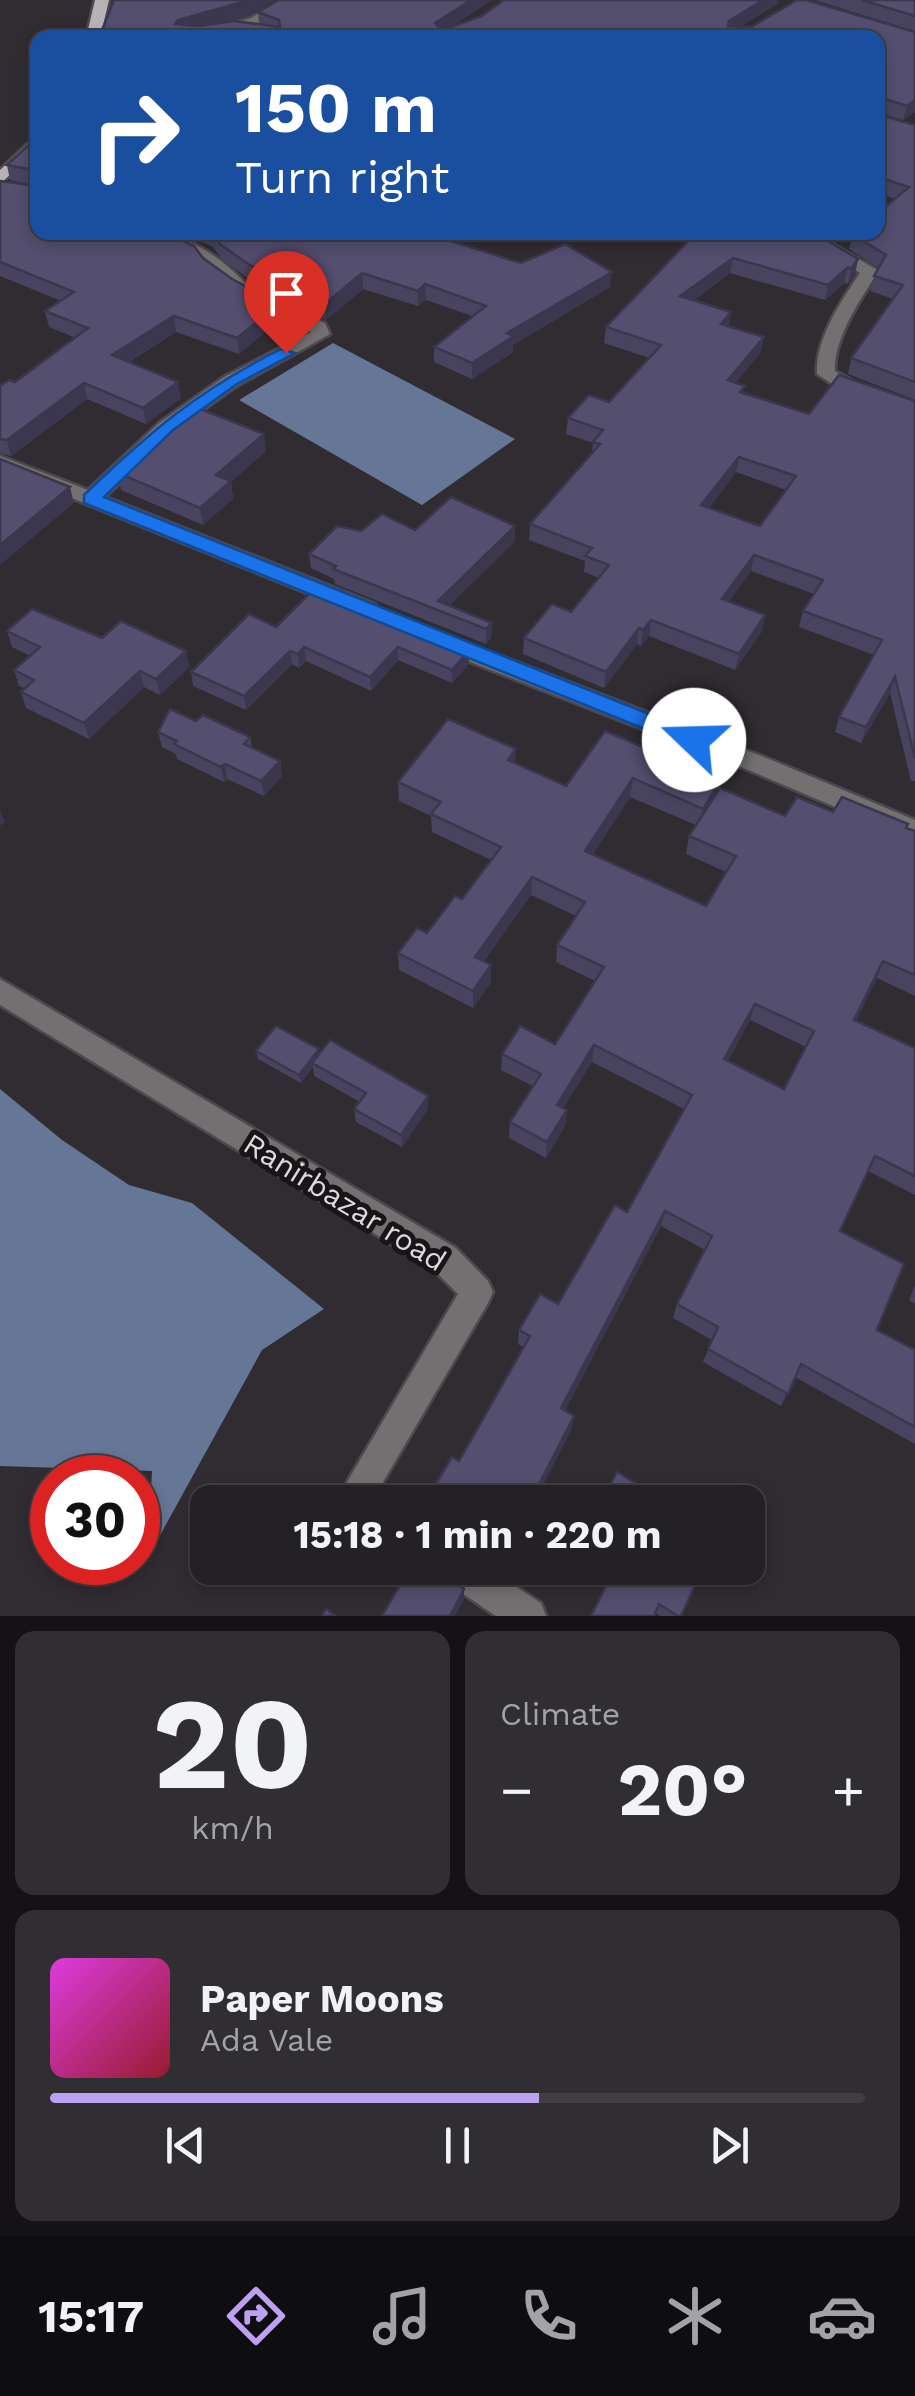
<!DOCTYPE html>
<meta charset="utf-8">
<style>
body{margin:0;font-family:"Work Sans",sans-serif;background:#302e32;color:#f1f3f6;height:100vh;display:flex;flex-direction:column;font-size:38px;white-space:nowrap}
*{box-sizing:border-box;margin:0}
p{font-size:32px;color:#a3a3a7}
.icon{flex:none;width:55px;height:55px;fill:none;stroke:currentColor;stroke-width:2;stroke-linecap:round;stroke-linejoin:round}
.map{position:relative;height:1616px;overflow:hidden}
.side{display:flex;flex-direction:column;gap:15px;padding:15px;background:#141215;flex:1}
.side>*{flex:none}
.hud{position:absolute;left:30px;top:30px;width:855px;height:210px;border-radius:20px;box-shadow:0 5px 15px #0003,0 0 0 2px #413e43;background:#1a4fa0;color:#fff;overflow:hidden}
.speed{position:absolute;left:30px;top:1455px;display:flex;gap:20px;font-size:50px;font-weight:700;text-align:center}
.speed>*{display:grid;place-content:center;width:130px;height:130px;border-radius:50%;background:#242126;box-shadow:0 5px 15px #0003,0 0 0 2px #413e43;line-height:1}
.speed .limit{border:15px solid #d22;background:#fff;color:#111}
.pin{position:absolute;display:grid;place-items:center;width:85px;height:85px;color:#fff;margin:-102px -42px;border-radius:50% 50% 50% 0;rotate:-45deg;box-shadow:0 0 10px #0007}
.pin .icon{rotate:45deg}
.me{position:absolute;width:110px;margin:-55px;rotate:291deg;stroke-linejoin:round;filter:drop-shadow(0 0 8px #0008)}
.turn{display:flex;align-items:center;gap:35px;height:210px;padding:0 40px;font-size:45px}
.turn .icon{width:130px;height:130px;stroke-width:2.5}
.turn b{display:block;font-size:70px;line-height:85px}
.big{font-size:75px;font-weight:700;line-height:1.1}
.side .widget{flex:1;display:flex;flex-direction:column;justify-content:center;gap:15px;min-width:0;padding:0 35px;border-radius:20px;background:#302e32}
.side .dial{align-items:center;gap:0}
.dial b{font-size:130px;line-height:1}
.song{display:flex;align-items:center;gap:30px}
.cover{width:120px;height:120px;border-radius:15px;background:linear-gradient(135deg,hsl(300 70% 55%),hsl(350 70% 35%))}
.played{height:10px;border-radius:5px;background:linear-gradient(90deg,#bca0f2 60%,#413e43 60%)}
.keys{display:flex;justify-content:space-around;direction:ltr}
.heat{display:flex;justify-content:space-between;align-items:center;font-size:55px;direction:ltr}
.side .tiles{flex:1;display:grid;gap:15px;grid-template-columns:1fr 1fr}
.widget:last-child{grid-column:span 2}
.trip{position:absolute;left:190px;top:1485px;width:575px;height:100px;border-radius:20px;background:#242126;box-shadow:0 5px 15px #0003,0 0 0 2px #413e43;font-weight:700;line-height:100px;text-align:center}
.tabs{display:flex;height:160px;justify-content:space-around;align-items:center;background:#0e0d0f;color:#a3a3a7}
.tabs .icon{width:70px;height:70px}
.tabs .current{color:#bca0f2}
.tabs b{font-size:45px;color:#f1f3f6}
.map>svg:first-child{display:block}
.water{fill:#667696}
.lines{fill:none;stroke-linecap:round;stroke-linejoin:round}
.minor-casing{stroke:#4c484d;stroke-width:5}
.major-casing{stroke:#4c484d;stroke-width:5}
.minor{fill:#737072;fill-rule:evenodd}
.major{fill:#b8b1b5;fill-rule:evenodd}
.wall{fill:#48435f;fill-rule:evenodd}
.shaded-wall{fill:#3b374e}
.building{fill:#544e6f;stroke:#3b374e;stroke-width:2.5;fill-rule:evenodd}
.route{fill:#1a73e8;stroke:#114b97;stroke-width:2.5}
.labels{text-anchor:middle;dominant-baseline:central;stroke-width:10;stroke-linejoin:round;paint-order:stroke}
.near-street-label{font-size:30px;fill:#dddadd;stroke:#171518}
</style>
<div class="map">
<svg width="915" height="1616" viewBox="0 0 915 1616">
<rect width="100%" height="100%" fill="#302c32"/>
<g class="water">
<path d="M333,343L515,439L422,505L239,400Z"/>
<path d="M0,1089L62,1140L129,1185L192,1203L324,1309L262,1350L147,1559L152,1471L0,1466Z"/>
</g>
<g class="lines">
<defs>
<g id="minor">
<path d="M281,0H297C266,28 222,38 181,38L251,18Z"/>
<path d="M140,232C184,232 217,253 246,284L243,288C222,291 213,270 199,258C183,245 156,245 140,232Z"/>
<path d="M790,232H812L879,271C861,297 833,340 835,371L858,384L915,404V416L844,392L817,374C815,340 841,301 860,273Z"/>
<path d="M272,298L325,323L330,334L238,385L173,431L105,497L375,604L378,609L375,614H359L0,469V456L88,490L159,423L224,377L311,332L266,307L263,303Z"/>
<path d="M440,633L769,759L915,820V841L751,771L432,647L429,641Z"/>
<path d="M0,979L456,1248L488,1281L493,1292L488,1303L383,1482L393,1502H357L347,1482L458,1294L434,1270L0,1005Z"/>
<path d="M439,1568H488L541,1603L546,1616H496L444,1581Z"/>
</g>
<g id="major">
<path d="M95,0H109L100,38H86Z"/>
<path d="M38,134V149L0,184V170Z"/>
</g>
</defs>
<use href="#minor" class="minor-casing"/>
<use href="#major" class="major-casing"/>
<use href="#minor" class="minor"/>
<use href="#major" class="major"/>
</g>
<g class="wall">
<path d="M114,0H274L250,15L218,24L234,21L259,24L258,12L279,0H492L452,26L482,16L504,0H778L777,4L740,27H751L797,0H806L915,32V112L903,120L880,113V115L915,125V400L848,374L851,358L893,299L870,291L874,276L879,268L849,249L854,232H878V213L895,199L878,193V38H99Z"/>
<path d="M814,0H915V31Z"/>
<path d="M38,136V232L203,258L232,279L302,316L303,332L276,343L265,332L239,354L176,332L129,362L181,398L146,424L87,399L11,456L0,453V386L15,382L76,338L49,327L45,311L61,301L0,276V181L37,186L10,180L7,165Z"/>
<path d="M177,232H458V244L521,263L610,287L513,345V352L472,379L434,362V347L472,316L426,300L418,306L363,289L326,320L250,280L222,259L212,246Z"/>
<path d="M652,232H693L679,242Z"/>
<path d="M697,232L858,259L855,274L848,284L844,283L825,300L730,273L694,300L729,326L761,352L736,382L744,393L809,414L915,401V781H911L890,693L861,743L835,732L839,717L874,655L799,627L803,611L814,594L751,571L729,601L765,615L762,631L735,670L649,636L641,646L637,644L604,688L523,654L524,638L571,612L599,578L584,572L585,561L529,540L530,524L592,454L593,443L566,434L568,418L609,402L649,358L604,343L606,327ZM736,472L786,490L760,526L709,508Z"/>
<path d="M266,451L231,482L233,499L203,525L121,490L118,473Z"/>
<path d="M515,526V541L449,606L492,623L491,638L486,644L335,584L334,579L311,568L309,554L361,531Z"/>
<path d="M315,588L469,664L452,683L398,660L371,691L306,661L299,668L292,664L246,710L193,686L191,672L276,627Z"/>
<path d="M7,631L102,638L186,651L189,667L160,695L144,687L89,739L26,708L21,692L24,688L19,686L14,670L30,656L12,647Z"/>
<path d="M196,721L250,737L252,747L280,761L282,776L264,796L227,779L224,782L177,759L176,754L162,747L158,732Z"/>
<path d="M605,731L721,780L719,790L785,816L833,812L907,828L915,831V996L877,978L856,1021L915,1048V1195L868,1171L840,1231L877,1330L915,1350V1444L795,1377L781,1406L703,1362L712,1340L673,1318L677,1304L705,1250L661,1226L565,1410L572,1428L534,1502H425L459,1461L524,1347L518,1344L519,1330L558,1304L627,1212L684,1109L592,1062L563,1108L567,1110L565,1126L546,1158L509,1138L510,1122L533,1086L501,1070L502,1054L555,1044L595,981L556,962L557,945L576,916L531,895L484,961L491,982L473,1008L399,970L398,953L427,933L462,899L491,860L432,832L431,816L399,801L398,782L516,763L566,786ZM630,797L696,825L689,836L686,854L726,872L706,906L593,854ZM750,1020L806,1047L784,1089L728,1061Z"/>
<path d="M319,1049V1054L428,1109L402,1147L356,1122L354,1109L360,1102L314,1076L313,1067L301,1083L258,1059L256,1051Z"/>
<path d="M915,1285V1304L909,1300Z"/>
<path d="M584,1568H703L681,1616H660Z"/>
</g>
<g class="shaded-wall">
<path d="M249,0H274L250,15L180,34L175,24L178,20Z"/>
<path d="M471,0H492L435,37V23Z"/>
<path d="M763,0H778L777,4L727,35L729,21Z"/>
<path d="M915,100V112L903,120L907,106Z"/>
<path d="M442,232H458V247L447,256Z"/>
<path d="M681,232H693L679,242Z"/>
<path d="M733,258L730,273L678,312L680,296Z"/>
<path d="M858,259L855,274L848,284L851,269Z"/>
<path d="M848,267L844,283L825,300L828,285Z"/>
<path d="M612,272L610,287L513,345V352L472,379V363L507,333Z"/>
<path d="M362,273L363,289L326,320L325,304Z"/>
<path d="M425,284L426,300L418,306V291Z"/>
<path d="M731,312L729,328L721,324Z"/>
<path d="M174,316L176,332L115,370L112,355Z"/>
<path d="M264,316L265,332L239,354L237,338Z"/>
<path d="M302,316L303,332L276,343L275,328Z"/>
<path d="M764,337L761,352L725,396L728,380Z"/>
<path d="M178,382L181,398L146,424L143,408Z"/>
<path d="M84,383L87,399L11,456L7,440Z"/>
<path d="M264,434L266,451L231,482L233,499L203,525L200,508L216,475Z"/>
<path d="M739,457L736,472L699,521L701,505Z"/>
<path d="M70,487L74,503L0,565V545Z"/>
<path d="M515,526V541L443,612L438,601Z"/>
<path d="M754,555L751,571L719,615L722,599Z"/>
<path d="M765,615L762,631L735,670L739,654Z"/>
<path d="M651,620L649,636L641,646L643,630Z"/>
<path d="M492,623L491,638L486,644V629Z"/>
<path d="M639,628L637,644L604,688L606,672Z"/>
<path d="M304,647L306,661L299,668L298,654Z"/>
<path d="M398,647V660L371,691L370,677Z"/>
<path d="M469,650V664L452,683V670Z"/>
<path d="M186,651L189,667L160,695L156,679Z"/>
<path d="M290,651L292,664L246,710L244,696Z"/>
<path d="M140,671L144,687L89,739L84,723Z"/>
<path d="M895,677L890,693L861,743L866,727Z"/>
<path d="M516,749L515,767L508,760Z"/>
<path d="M280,761L282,776L264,796L261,781Z"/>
<path d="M225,764L227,779L224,782L221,767Z"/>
<path d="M633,778L630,797L584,868L585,851Z"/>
<path d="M721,780L717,798L699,827L703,809Z"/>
<path d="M0,810L5,822L0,826Z"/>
<path d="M532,877L531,895L474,974L475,957Z"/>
<path d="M883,961L877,978L848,1037L854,1020Z"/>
<path d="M491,965V982L473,1008V991Z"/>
<path d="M755,1004L750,1020L720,1076L724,1059Z"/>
<path d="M594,1045L592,1062L555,1121L557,1105Z"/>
<path d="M319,1049L320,1057L312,1063L313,1067L301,1083L299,1075Z"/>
<path d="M428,1096V1109L402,1147L401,1135Z"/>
<path d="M567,1110L565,1126L546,1158L547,1142Z"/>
<path d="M665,1211L661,1226L559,1421L561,1408Z"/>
<path d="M574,1416L572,1428L534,1502H530Z"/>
<path d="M464,1589V1599L455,1616H450Z"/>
</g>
<g class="building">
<path d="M114,0H249L178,20L175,24L199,26L234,21L280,27L279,20L258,12L279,0H471L435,23L439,28L451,27L482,16L504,0H763L729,21L728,26L751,27L797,0H806L915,32V100L907,106L882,98L878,101V38H99Z"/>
<path d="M862,0H915V16Z"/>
<path d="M878,102L880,115L915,125V382L851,358L903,285L874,276L886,255L852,234L854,232H878V213L909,187L878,177Z"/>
<path d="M37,137L38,171L7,165Z"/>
<path d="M38,171V232H164L194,246L203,258L232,279L302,316L275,328L264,316L237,338L174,316L112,355L178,382L143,408L84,383L7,440L0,439V386L9,380L15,382L88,328L45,311L74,292L0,262V181L37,186Z"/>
<path d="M211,232H456L447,240L521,263L565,244L612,272L507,333L514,336L472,363L434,347L486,306L425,284L418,291L362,273L325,304L248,264L220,244Z"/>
<path d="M697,232H813L858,259L851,269L848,267L828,285L733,258L680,296L731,312L721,324L764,337L728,380L745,386L740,392L809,414L839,375L915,401V758L895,677L866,727L839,717L882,640L803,611L823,580L754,555L722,599L765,615L739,654L651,620L643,630L639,628L606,672L524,638L552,604L571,612L609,565L585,556L592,548L530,524L600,444L593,442L603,430L568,418L589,395L609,402L661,345L606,327ZM739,457L796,476L760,526L701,505Z"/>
<path d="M198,408L264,434L216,475L231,481L200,508L118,473Z"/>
<path d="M0,459L70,487L0,545Z"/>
<path d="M451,497L515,526L438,601L492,623L486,629L333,569L336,566L309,554L337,526L361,531L382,514L415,530Z"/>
<path d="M315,588L469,650L452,670L398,647L370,677L304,647L298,654L290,651L244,696L191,672L249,614L276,627Z"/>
<path d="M32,609L102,638L121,621L186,651L156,679L140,671L84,723L21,692L34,680L14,670L40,647L7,631Z"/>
<path d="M170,709L196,721L203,715L250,737L244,744L280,761L261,781L225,764L221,767L174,744L177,741L158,732Z"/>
<path d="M448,719L516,749L508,760L566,786L605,731L721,780L703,809L633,778L585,851L706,906L736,856L689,836L720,788L785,816L797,797L833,812L842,797L908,824L906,828L915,831V975L883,961L854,1020L915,1048V1176L875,1156L840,1231L904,1264L877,1330L915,1350V1427L801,1364L788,1394L708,1349L718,1327L677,1304L712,1236L665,1211L561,1408L574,1416L530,1502H425L452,1457L459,1461L530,1336L519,1330L540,1294L558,1304L615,1205L627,1212L692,1095L594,1045L557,1105L567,1110L547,1142L510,1122L541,1074L502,1054L520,1026L555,1044L604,967L557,945L585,902L532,877L475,957L491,965L473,991L398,953L417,928L427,933L455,896L462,899L501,847L431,814L441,802L398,782ZM755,1004L814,1031L784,1089L724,1059Z"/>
<path d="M276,1026L319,1049L299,1075L256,1051Z"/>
<path d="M330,1040L428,1096L401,1135L354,1109L366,1093L312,1063Z"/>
<path d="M617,1472L667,1502H601Z"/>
<path d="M410,1568H439L442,1574L464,1589L450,1616H382Z"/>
<path d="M601,1568H703L681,1616H678L659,1604L654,1616H591L612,1574Z"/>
<path d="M326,1609L336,1616H322Z"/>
</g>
<path class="route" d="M281,349L295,353L237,384L173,430L104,497L702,735L705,740L702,746H687L84,503V495C151,431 197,391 281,349Z"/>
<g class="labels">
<g class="near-street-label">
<text transform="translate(345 1202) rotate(32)">Ranirbazar road</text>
</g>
</g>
</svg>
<div class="speed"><div class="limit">30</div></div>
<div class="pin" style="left:286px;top:353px;background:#d93025"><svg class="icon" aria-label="arrive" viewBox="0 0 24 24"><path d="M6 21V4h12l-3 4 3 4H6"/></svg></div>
<svg class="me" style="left:694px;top:740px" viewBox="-20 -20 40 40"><circle r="19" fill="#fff"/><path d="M0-13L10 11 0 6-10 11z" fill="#1a73e8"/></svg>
<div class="trip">15:18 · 1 min · 220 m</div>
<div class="hud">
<div class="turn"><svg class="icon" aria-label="right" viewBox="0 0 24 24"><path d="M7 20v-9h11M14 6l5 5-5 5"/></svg><div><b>150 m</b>Turn right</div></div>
</div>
</div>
<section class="side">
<div class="tiles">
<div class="widget dial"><b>20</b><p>km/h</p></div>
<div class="widget"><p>Climate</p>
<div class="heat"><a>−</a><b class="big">20°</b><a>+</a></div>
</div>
<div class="widget">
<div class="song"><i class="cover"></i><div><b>Paper Moons</b><p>Ada Vale</p></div></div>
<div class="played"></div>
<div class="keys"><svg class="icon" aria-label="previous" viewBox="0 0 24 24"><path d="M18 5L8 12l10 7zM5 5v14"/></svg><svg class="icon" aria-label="pause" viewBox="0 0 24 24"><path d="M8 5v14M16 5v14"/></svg><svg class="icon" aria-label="next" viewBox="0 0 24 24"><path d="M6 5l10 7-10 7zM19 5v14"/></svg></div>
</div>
</div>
</section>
<nav class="tabs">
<b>15:17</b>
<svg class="icon current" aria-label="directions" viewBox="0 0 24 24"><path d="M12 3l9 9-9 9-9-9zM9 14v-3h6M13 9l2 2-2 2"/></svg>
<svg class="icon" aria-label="music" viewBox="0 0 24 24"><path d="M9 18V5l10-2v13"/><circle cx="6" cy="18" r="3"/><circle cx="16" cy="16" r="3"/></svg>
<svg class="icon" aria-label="phone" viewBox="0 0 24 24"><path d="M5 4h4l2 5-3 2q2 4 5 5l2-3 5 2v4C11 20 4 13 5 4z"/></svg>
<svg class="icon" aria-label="climate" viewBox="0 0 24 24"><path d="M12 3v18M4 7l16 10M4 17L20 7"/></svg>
<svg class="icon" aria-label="car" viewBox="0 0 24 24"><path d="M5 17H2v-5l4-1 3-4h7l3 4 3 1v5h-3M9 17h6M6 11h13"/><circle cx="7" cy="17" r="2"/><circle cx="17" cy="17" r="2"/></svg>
</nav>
